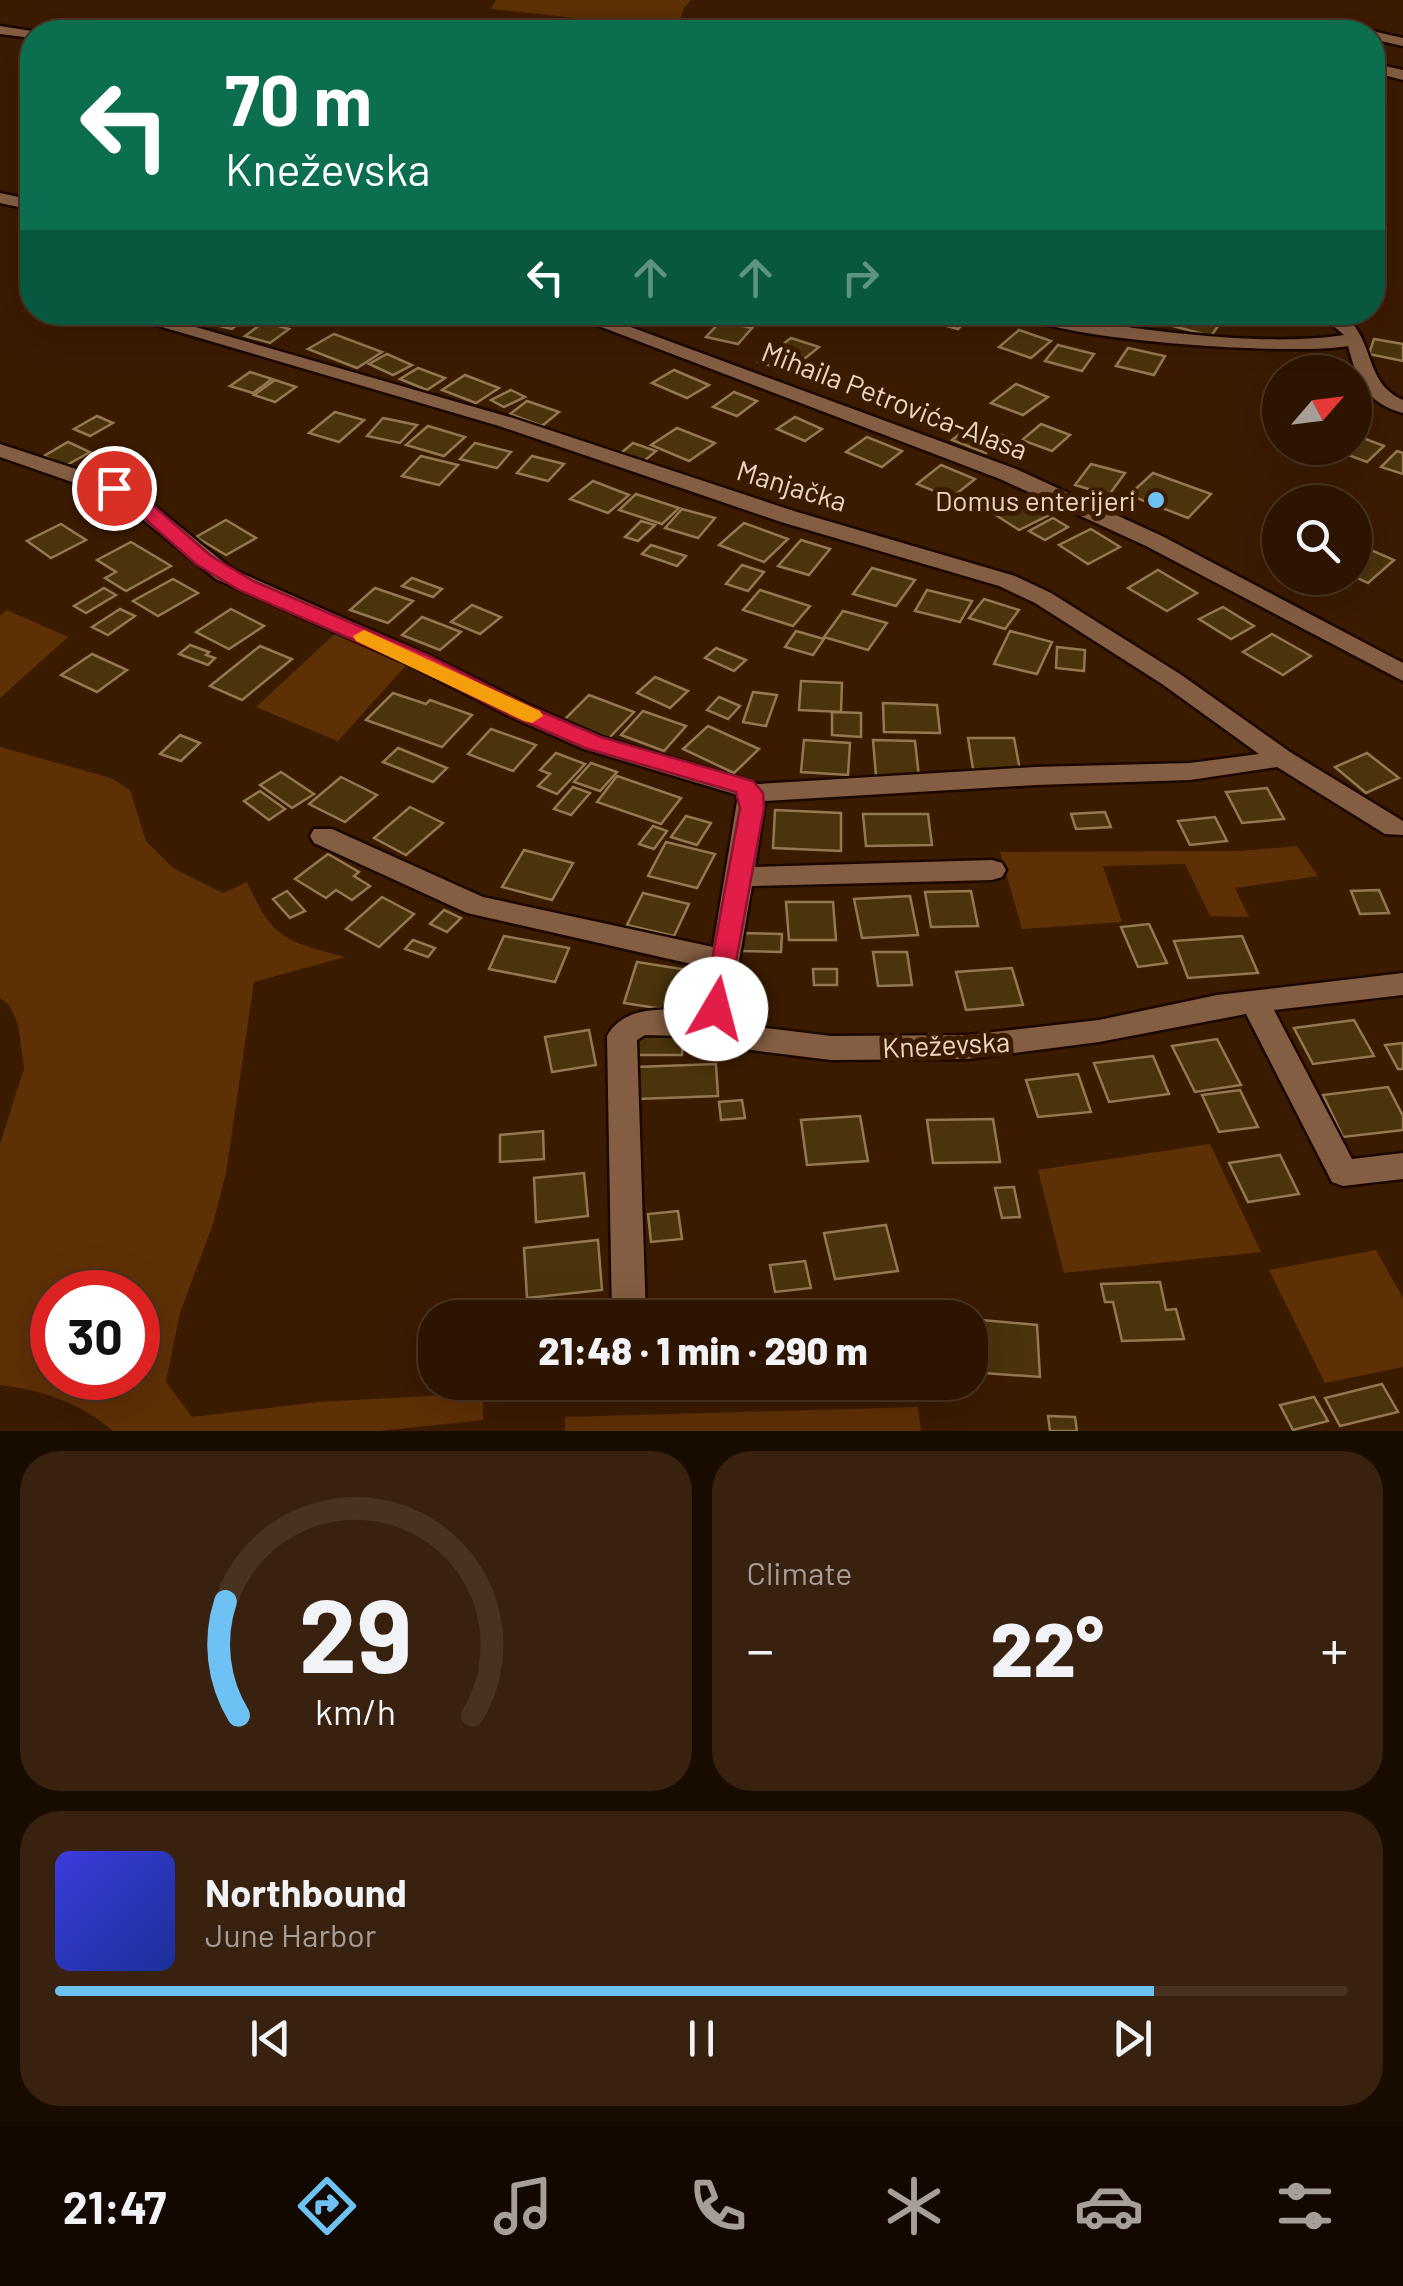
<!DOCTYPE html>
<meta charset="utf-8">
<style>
body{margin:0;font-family:Barlow,sans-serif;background:#38210f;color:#f1f3f6;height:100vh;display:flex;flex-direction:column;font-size:38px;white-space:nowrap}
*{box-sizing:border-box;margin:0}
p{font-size:32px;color:#a69e99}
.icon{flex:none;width:55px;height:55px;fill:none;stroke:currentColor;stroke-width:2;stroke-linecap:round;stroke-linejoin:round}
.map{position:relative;height:1431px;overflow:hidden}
.details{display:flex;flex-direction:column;gap:20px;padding:20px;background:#180b00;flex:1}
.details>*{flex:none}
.guide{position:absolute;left:20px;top:20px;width:1365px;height:305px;border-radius:40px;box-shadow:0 10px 40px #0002,0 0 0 2px #483322;background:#0b6e4f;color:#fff;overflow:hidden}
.needle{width:65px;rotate:62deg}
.buttons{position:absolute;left:1262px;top:355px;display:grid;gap:20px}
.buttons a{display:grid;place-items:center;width:110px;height:110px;border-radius:50%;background:#2c1400;box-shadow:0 10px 40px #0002,0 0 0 2px #483322;font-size:50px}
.speed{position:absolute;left:30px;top:1270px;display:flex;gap:20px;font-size:50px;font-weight:700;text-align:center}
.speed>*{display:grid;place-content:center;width:130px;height:130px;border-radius:50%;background:#2c1400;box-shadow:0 10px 40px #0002,0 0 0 2px #483322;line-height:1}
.speed .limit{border:15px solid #d22;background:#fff;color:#111}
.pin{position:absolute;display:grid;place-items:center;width:85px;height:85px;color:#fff;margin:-42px;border:5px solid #fff;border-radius:50%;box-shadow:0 2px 10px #0007}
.me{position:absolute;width:110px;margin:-55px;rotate:8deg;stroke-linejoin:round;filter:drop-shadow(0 0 8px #0008)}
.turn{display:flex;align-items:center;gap:35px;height:210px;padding:0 40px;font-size:45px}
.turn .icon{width:130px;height:130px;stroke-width:2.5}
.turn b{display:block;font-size:70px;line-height:85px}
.lanes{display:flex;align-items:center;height:95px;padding:0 40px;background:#0003;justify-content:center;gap:50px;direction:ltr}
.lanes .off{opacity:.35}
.big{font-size:75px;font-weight:800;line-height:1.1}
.details .widget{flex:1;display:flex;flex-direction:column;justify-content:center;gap:15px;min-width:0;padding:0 35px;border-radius:40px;background:#38210f}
.details .dial{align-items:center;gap:0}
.dial svg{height:260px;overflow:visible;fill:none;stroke:#483322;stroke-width:7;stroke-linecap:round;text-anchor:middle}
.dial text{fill:#f1f3f6;stroke:none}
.song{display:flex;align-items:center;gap:30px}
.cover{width:120px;height:120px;border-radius:15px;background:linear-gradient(135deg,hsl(240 70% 55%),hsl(230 70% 35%))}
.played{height:10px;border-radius:5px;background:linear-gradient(90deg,#6ec2f3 85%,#483322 85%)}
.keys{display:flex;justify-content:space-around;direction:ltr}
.heat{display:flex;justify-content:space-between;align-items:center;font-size:55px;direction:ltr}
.details .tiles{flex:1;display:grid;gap:20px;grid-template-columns:1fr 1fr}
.widget:last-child{grid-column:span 2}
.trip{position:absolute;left:418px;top:1300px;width:570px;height:100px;border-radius:40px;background:#2c1400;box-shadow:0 10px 40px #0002,0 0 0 2px #483322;font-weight:800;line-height:100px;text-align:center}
.dock{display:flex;height:160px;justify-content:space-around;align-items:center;background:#120800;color:#a69e99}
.dock .icon{width:70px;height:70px}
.dock .current{color:#6ec2f3}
.dock b{font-size:45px;color:#f1f3f6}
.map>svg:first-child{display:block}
.green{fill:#5e3006;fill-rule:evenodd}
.building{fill:#4b330b;stroke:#937852;stroke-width:2.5}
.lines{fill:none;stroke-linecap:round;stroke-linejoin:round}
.minor-casing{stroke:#1d0600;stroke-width:5}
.minor{fill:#845e43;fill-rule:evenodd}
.route{fill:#e11d48;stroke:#92132f;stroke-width:2.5}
.slow{fill:#f59e0b}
.poi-dot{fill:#6ec2f3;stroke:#3b1b00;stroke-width:4}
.labels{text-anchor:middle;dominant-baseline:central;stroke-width:10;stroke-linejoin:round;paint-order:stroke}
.street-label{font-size:28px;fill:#ebd5c6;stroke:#3b1b00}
.poi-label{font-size:28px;fill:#ebd5c6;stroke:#3b1b00;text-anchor:end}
</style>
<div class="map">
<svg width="1403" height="1431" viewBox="0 0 1403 1431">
<rect width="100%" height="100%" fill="#3b1b00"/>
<g class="green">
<path d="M496,0H691L684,8L675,32H629L575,18L491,9Z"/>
<path d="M7,610L68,637L0,698V616Z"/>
<path d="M338,631L409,662L338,741L256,707Z"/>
<path d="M0,747L111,778L130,790L146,841L173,868L223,893L247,882C274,941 285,940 345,957L254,982L226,1173L213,1224L180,1313L166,1382L192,1417L319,1402L483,1393V1420L379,1431H113C81,1403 42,1390 0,1385V1144L24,1068L18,1024L9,1005L0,998ZM52,1292H138V1378H52Z"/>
<path d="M1297,846L1318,876L1235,888L1249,917L1210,916L1185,864L1103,866L1122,922L1022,929L1000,852L1241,851Z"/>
<path d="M1210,1144L1261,1252L1064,1273L1038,1170Z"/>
<path d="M1376,1250L1403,1298V1367L1325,1383L1269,1270Z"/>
<path d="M918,1407L921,1431H565V1417Z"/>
</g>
<g class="building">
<path d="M225,312H226L246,317L232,329L211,324Z"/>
<path d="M932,312H961L971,315L958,329L925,320Z"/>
<path d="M1179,312H1197L1223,319L1211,336L1169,325Z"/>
<path d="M721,321L752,328L738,344L706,337Z"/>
<path d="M264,322L289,329L270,343L245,336Z"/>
<path d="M1019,330L1051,341L1031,358L999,347Z"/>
<path d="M334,334L382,352L357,368L308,349Z"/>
<path d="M791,338L819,347L788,372L759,362Z"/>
<path d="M1374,339L1403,344V361L1369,354Z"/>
<path d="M1058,345L1094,354L1082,371L1045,361Z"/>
<path d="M1128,348L1165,356L1154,375L1116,366Z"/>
<path d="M387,354L412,365L393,375L369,364Z"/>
<path d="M418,368L445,378L427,390L400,379Z"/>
<path d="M674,370L709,385L687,398L652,383Z"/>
<path d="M250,372L272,379L253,393L230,386Z"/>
<path d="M465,375L499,388L476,403L442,390Z"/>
<path d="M275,380L296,387L275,402L254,395Z"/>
<path d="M1016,384L1048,397L1023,415L991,403Z"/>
<path d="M511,390L525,397L504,407L491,400Z"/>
<path d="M734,392L757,401L737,416L713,407Z"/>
<path d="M527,401L559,412L542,426L510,414Z"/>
<path d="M335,412L364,420L339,442L309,433Z"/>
<path d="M97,416L113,423L90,436L74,429Z"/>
<path d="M795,417L822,429L805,441L777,429Z"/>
<path d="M383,418L417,425L400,443L367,436Z"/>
<path d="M973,424L1007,437L986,453L952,440Z"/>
<path d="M1041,424L1070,435L1052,451L1022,440Z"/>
<path d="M428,426L465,437L444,456L406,445Z"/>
<path d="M677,428L715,443L689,461L651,445Z"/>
<path d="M1355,435L1384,446L1367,462L1330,448H1355Z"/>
<path d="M867,437L902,451L882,467L846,452Z"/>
<path d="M68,442L90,452L65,466L44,456Z"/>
<path d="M475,443L511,452L497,468L460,459Z"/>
<path d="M633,443L656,451L644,461L621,453Z"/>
<path d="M1397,451L1403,453V474L1381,467Z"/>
<path d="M421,456L458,465L439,485L402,476Z"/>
<path d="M532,456L564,464L548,481L517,473Z"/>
<path d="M1091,464L1125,473L1109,495L1075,485Z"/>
<path d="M941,465L975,479L951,498L917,484Z"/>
<path d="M1153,473L1211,494L1188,518L1129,495Z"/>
<path d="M593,481L629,495L608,513L570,499Z"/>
<path d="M636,494L679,508L662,524L619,510Z"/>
<path d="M1026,498L1051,514L1019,530L994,514Z"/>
<path d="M682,509L715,518L698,538L665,528Z"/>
<path d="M1053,518L1068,527L1045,540L1029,531Z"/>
<path d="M226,520L256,538L226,555L196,537Z"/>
<path d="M641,521L655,525L638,541L625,537Z"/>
<path d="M744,523L788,539L764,562L719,545Z"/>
<path d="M61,524L86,540L51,558L27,541Z"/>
<path d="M1091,529L1120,547L1088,564L1059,545Z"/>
<path d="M801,540L830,549L809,575L778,566Z"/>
<path d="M131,542L171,566L126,591L105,578L116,572L97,560Z"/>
<path d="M1355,543L1394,560L1368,583L1355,577Z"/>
<path d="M651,545L686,556L677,566L642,554Z"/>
<path d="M742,565L764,572L748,591L726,584Z"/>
<path d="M872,568L915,580L896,606L853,594Z"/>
<path d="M1158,570L1197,593L1167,611L1128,588Z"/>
<path d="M412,578L442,589L433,597L402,586Z"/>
<path d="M173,579L198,593L158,616L133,601Z"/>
<path d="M104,588L116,595L86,613L74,606Z"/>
<path d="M375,588L413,601L388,623L350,610Z"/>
<path d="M760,590L810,606L793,626L743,610Z"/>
<path d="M927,590L972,601L960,622L915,611Z"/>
<path d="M984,599L1019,610L1005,629L969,618Z"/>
<path d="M472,605L501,617L480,634L451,622Z"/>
<path d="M1223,607L1254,626L1231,639L1199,619Z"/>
<path d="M120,609L135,616L108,635L92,627Z"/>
<path d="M231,609L264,626L229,649L196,632Z"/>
<path d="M843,611L887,623L868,650L824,637Z"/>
<path d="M422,617L461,632L440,650L402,635Z"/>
<path d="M796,631L824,639L813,655L785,647Z"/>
<path d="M1010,631L1052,642L1037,674L994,664Z"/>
<path d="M1272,634L1311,656L1283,675L1243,652Z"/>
<path d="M190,645L209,652L206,655L215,658L208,665L179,654Z"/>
<path d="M260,646L292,659L242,700L210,686Z"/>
<path d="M1057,647L1085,650L1084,671L1056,668Z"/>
<path d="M716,648L746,660L734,671L705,658Z"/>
<path d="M92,654L127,670L97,692L61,675Z"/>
<path d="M655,677L688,691L670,708L637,693Z"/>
<path d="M801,681L842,683L841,712L799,710Z"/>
<path d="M753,692L777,695L766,726L743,722Z"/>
<path d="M393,693L426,704L430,700L472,715L442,747L366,720Z"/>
<path d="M589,695L634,712L608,739L563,721Z"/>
<path d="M719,697L740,706L728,719L707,710Z"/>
<path d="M883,703L937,705L940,733L884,732Z"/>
<path d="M643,711L686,726L664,751L621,735Z"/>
<path d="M832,712L861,713V737L832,735Z"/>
<path d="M708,726L759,749L734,773L683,749Z"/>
<path d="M491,729L536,745L513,771L468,754Z"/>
<path d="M180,735L200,743L181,761L160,754Z"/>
<path d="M968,738H1014L1020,770L973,769Z"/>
<path d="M804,740L850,743L848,775L801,772Z"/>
<path d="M873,740L915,741L919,777L876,776Z"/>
<path d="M398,748L447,768L433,782L383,762Z"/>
<path d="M556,753L585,764L557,794L538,786L550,774L540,770Z"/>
<path d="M1367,753L1399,778L1366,793L1335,767Z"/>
<path d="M591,763L617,772L600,791L574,782Z"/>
<path d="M281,772L314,794L292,808L260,785Z"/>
<path d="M617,776L681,798L661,824L597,802Z"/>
<path d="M341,777L377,795L345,822L309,804Z"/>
<path d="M573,787L590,793L571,815L554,809Z"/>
<path d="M1267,788L1284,819L1242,823L1226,792Z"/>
<path d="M260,791L285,809L269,820L244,801Z"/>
<path d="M410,807L443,823L406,855L374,838Z"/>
<path d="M775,810L841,813V851L773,848Z"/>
<path d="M1105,812L1111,827L1076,829L1071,814Z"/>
<path d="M863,814H928L932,845L866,846Z"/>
<path d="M686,816L711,823L697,845L671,837Z"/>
<path d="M1215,817L1227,841L1190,845L1178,821Z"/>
<path d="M653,826L667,831L654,849L639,844Z"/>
<path d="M666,842L715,854L697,888L648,876Z"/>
<path d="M524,850L573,863L552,900L502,887Z"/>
<path d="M328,854L359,872L354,876L370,886L352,900L336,890L326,898L295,879Z"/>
<path d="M1379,890L1389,913L1360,914L1351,891Z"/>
<path d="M287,891L305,911L290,918L273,899Z"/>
<path d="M971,891L978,926L931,927L925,892Z"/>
<path d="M643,893L689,904L674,936L627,925Z"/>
<path d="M910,896L918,935L862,938L854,899Z"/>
<path d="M382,897L414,914L379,947L346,929Z"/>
<path d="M786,902H833L836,940H789Z"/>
<path d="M444,910L461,918L447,932L430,924Z"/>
<path d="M1149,924L1167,963L1138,967L1121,927Z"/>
<path d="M742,933L782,934L781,952L741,951Z"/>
<path d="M504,936L569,948L555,982L489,969Z"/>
<path d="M1242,936L1258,973L1188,978L1174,941Z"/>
<path d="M413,940L435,948L428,957L405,949Z"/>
<path d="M873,952H907L912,985L878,986Z"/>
<path d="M637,962L688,970L676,1011L624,1003Z"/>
<path d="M1012,968L1023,1005L966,1010L956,972Z"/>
<path d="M813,969H837V985H814Z"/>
<path d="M1354,1020L1374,1056L1313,1064L1294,1028Z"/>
<path d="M589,1030L596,1065L552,1072L545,1037Z"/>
<path d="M637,1034H683L682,1055H636Z"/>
<path d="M1217,1039L1241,1085L1195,1092L1172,1046Z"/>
<path d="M1403,1043V1069H1398L1385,1045Z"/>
<path d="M1153,1056L1169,1094L1109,1102L1094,1063Z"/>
<path d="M716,1064L718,1096L638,1099L636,1067Z"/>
<path d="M1078,1074L1091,1112L1038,1117L1026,1080Z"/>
<path d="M1388,1087L1403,1116V1130L1343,1137L1323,1095Z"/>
<path d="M1240,1090L1258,1127L1219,1132L1202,1095Z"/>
<path d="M742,1100L745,1118L721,1120L719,1102Z"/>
<path d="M860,1116L868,1161L807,1165L801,1120Z"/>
<path d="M993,1119L1000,1162L933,1163L927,1120Z"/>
<path d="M543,1131L544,1159L500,1162V1135Z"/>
<path d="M1280,1155L1299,1194L1248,1202L1229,1163Z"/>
<path d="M584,1173L588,1216L536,1222L534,1178Z"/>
<path d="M1014,1187L1020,1217L1002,1218L995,1188Z"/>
<path d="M678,1211L682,1239L651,1242L648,1214Z"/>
<path d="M886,1225L898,1271L835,1279L824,1233Z"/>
<path d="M598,1240L602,1290L527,1298L524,1248Z"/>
<path d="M805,1261L811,1288L775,1292L770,1265Z"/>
<path d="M1160,1282L1166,1310L1176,1309L1184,1339L1122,1341L1113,1302H1105L1101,1284Z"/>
<path d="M533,1305V1318H494V1308Z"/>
<path d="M970,1319L1037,1325L1040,1377L970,1372Z"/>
<path d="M781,1382H812L814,1394L783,1396Z"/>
<path d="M1382,1384L1398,1412L1340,1426L1325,1398Z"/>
<path d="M1314,1397L1328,1421L1293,1430L1280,1405Z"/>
<path d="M1048,1416L1075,1417L1077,1431H1050Z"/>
</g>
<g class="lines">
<defs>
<g id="minor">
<path d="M0,26L38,32H32V38L0,34Z"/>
<path d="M1372,31L1403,38V46L1372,39V32H1366Z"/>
<path d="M1372,63L1403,70V80L1372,72Z"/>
<path d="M0,193L32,200V210L0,203Z"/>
<path d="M111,312H143L513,418L797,512L1015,576L1051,593L1180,674L1290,752L1403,821V835L1385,834L1277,767L1190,780L1035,785L765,801L755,867L992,860L1002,863L1006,870L1002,877L992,880L752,886L731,1007L740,1018L757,1027L831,1036L967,1035L1099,1020L1217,995L1403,973V995L1274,1010L1352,1159L1403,1153V1179L1343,1186L1332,1182L1246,1014L1099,1042L967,1059L831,1060L751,1050L724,1037L645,1035L637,1040L646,1318H612L607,1036C625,1003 671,1009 703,1012L709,968L467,913L314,843L310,836L314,829H332L483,897L713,947L738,795L584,749L509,716L410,665L216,579L115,497L0,457V444L131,487L232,569L428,655L527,704L602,737L758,784L1035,767L1190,763L1259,754L1162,684L1035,603L999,586L781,522L499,426Z"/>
<path d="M562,312H590L1016,469L1162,536L1403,663V681L1146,546L1000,479Z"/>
<path d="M1015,312C1046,312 1075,320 1106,324C1175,334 1275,346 1344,335L1317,312H1340C1377,338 1362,382 1403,400V413C1366,403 1357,380 1348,346C1296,356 1052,341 1015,312Z"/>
</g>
</defs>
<use href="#minor" class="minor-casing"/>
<use href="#minor" class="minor"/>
</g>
<path class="route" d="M114,482L140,494L211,556L253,581L427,655L526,705L601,737L753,781L763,793L764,808L726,1016H707L703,1009L740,808L736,792L585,748L510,715L411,665L239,590L196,564L126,502L107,492V484Z"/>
<path class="slow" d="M364,630L540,711L543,716L532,723L524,721L356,641L353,636Z"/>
<circle class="poi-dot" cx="1156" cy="500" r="10"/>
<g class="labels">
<g class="street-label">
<text transform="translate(895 400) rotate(21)">Mihaila Petrovića-Alasa</text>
<text transform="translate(792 485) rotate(17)">Manjačka</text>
<text transform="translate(946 1044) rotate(-3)">Kneževska</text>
</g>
<g class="poi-label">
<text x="1136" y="500">Domus enterijeri</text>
</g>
</g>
</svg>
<div class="buttons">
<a><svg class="needle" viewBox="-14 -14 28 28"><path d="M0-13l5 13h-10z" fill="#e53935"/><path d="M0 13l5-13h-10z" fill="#a69e99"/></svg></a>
<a><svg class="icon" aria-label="search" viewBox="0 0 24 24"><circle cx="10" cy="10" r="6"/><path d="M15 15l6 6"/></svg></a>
</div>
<div class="speed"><div class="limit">30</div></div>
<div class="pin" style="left:114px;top:488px;background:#d93025"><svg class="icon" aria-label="arrive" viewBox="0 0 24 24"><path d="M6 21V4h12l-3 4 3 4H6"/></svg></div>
<svg class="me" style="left:716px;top:1009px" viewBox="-20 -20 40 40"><circle r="19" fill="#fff"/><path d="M0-13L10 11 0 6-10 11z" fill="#e11d48"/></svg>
<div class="trip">21:48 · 1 min · 290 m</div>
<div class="guide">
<div class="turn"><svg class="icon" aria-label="left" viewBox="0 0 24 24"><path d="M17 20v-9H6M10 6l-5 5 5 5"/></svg><div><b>70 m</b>Kneževska</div></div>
<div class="lanes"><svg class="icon" aria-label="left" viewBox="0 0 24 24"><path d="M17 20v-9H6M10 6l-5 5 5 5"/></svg><svg class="icon off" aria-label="ahead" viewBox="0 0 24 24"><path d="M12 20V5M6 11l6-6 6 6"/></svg><svg class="icon off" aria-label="ahead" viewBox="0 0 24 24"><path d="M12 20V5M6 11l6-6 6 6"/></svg><svg class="icon off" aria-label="right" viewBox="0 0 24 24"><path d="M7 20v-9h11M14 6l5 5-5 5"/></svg></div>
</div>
</div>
<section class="details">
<div class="tiles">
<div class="widget dial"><svg viewBox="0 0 100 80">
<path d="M14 69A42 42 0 1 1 86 69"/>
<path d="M14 69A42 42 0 0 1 10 34" stroke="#6ec2f3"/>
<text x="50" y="56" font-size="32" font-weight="700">29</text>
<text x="50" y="72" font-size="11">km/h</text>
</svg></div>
<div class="widget"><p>Climate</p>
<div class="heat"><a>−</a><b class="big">22°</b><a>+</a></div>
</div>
<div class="widget">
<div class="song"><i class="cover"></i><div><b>Northbound</b><p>June Harbor</p></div></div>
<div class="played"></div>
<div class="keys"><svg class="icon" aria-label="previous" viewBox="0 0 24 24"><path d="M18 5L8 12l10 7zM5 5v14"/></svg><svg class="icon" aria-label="pause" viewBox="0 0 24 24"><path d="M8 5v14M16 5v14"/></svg><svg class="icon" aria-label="next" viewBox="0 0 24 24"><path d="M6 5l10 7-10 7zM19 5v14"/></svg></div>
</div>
</div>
</section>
<nav class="dock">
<b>21:47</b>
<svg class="icon current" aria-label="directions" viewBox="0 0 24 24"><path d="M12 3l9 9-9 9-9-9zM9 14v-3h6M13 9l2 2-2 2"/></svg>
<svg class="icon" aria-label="music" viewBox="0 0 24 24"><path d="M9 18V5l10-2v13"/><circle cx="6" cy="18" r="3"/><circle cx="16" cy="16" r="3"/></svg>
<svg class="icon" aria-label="phone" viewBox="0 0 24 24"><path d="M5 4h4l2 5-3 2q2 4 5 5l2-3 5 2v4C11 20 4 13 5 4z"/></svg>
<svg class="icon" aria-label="climate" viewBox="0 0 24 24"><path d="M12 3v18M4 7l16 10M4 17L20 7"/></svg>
<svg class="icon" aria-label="car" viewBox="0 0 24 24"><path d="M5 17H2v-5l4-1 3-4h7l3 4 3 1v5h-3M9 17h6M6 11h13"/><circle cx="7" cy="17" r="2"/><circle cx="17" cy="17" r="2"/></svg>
<svg class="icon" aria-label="filters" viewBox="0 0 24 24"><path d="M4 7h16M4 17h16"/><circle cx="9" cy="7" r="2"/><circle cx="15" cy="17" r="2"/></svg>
</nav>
